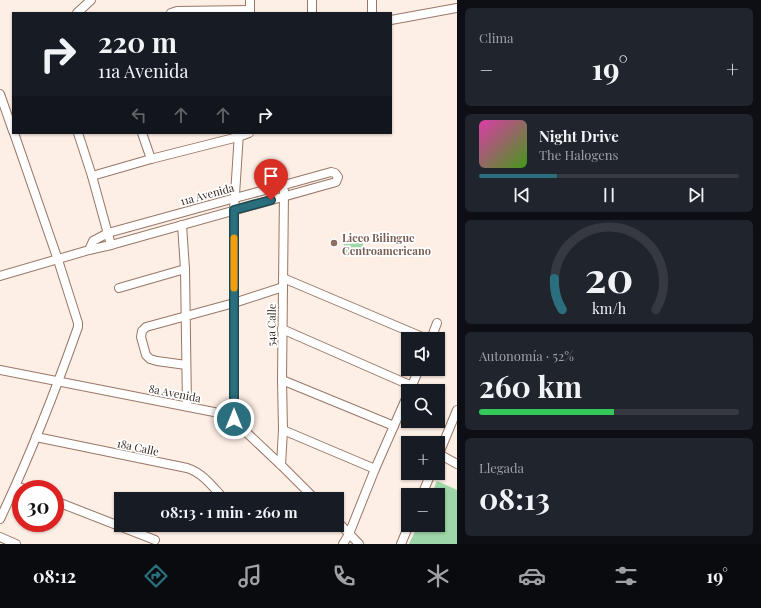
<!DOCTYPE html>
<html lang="es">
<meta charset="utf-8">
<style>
body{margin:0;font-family:"Playfair Display",serif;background:#20242c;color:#f1f3f6;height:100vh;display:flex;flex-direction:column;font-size:15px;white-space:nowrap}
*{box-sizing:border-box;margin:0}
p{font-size:13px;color:#9ea1a6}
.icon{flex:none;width:22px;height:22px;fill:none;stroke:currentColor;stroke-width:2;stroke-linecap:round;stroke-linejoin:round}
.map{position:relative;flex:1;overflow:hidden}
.details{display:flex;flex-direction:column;gap:8px;padding:8px;background:#0d0f14;width:304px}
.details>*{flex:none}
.top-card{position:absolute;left:12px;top:12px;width:380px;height:122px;border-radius:0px;box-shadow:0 1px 3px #0004;background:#171b24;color:#f1f3f6;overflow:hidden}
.fabs{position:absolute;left:401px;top:332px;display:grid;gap:8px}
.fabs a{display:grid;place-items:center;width:44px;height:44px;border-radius:0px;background:#171b24;box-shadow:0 1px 3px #0004;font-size:20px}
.speed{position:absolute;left:12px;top:480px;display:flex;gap:8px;font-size:20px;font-weight:700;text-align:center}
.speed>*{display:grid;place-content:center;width:52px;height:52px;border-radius:50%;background:#171b24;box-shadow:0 1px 3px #0004;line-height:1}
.speed .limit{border:6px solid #d22;background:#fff;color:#111}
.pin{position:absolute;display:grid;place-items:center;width:34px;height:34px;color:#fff;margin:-41px -17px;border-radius:50% 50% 50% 0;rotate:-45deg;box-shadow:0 0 4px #0007}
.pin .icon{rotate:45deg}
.me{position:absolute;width:44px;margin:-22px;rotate:0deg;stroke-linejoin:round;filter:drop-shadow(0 0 3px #0008)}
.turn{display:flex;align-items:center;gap:14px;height:84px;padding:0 20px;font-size:18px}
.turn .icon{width:52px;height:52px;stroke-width:2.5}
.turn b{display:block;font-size:28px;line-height:34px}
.lanes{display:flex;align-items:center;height:38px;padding:0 20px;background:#0003;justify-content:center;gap:20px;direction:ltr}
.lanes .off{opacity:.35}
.big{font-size:30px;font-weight:700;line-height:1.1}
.details .tile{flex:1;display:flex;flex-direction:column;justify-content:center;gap:6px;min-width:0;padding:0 14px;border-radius:6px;background:#20242c}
.details .dial{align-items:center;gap:0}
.dial svg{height:104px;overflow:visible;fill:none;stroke:#363941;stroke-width:7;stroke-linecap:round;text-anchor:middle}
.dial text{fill:#f1f3f6;stroke:none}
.song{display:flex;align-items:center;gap:12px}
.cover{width:48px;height:48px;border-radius:6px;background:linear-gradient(135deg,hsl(320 70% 55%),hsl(100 70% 35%))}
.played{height:4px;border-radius:2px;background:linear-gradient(90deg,#2b6f7f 30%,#363941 30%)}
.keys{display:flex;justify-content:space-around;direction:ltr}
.heat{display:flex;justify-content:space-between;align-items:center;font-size:22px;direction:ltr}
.charge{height:6px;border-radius:3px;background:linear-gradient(90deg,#34c759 52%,#363941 0)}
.trip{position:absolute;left:114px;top:492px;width:230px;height:40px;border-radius:0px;background:#171b24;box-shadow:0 1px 3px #0004;font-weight:700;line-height:40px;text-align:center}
.tabs{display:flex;height:64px;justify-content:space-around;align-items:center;background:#090b0e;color:#9ea1a6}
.tabs .icon{width:28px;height:28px}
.tabs .active{color:#2b6f7f}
.tabs b{font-size:18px;color:#f1f3f6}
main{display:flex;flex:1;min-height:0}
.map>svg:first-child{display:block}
.green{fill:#9dd6a7}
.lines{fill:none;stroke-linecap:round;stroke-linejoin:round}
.minor-casing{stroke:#987765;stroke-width:10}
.minor{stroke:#fff;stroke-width:8}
.route-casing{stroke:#1c4853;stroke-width:10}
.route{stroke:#2b6f7f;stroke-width:7}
.slow{stroke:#f59e0b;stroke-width:7}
.education-dot{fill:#8d6e63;stroke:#fff;stroke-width:1.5}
.labels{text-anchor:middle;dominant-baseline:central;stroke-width:3.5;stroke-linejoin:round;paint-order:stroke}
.street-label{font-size:11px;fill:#362921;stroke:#fff}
.education-label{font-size:11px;font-weight:bold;fill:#785e54;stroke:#fff;text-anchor:start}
</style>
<main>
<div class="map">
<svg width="457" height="544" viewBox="0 0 457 544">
<rect width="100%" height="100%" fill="#fdeee6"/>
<g class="green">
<rect x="344" y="241" width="19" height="13"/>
<path d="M437,481L457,490V544H409L418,525H438V495H431Z"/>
</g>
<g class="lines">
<defs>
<g id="minor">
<path d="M77,13L91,0"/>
<path d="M171,13L177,11L250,10"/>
<path d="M250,13V0"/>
<path d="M312,13V0"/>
<path d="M372,13V0"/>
<path d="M391,20L457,8"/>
<path d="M0,94L13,131"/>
<path d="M78,133L92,176L111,245"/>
<path d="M142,133L151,159"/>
<path d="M92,176L151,159L238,137L249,133"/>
<path d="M182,225L185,269L187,406"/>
<path d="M0,276L89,250L111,245L336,182L338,177L335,173L331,172L284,185L235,198L108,233L93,241L89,250"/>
<path d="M283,278L427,339"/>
<path d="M119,288L185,269"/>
<path d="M282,329L412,386"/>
<path d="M431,339L437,323"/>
<path d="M186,365L157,361L150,359L146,355L141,337L142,331L146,327L234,303L283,287"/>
<path d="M0,370L214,412L234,419L246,432L281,465L315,499"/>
<path d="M282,380L394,426"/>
<path d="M410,390L419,369"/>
<path d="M234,419V210L239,133"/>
<path d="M283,430L375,469"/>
<path d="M36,437L187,468C203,473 213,487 224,499"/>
<path d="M439,454L457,464"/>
<path d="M438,456L457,410"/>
<path d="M281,465L283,430L282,380L284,191"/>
<path d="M16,486L24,489"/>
<path d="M422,495L431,473"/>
<path d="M55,501L155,540"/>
<path d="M0,519C30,456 55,392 78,327V323L58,260L14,133"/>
<path d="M337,521L359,544"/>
<path d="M0,537L16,544"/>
<path d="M343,544L349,534L375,469L408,394"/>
<path d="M401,544L409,525"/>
</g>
</defs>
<use href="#minor" class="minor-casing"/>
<use href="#minor" class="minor"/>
</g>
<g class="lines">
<defs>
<path id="route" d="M234,419V210L271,200"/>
</defs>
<use href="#route" class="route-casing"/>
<use href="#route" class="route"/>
<path class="slow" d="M234,288V238"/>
</g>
<circle class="education-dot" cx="334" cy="243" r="4"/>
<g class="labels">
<g class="street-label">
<text transform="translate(207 194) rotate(-15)">11a Avenida</text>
<text transform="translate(271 325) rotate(-89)">54a Calle</text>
<text transform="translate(175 393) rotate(11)">8a Avenida</text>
<text transform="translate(138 447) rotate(12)">18a Calle</text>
</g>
<g class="education-label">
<text x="342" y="237">Liceo Bilingue<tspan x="342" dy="13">Centroamericano</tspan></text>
</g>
</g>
</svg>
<div class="fabs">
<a><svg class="icon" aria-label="sound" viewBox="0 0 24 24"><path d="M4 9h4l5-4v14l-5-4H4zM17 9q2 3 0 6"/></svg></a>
<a><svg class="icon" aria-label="search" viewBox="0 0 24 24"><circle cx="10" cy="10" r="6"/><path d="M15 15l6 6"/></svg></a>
<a>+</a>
<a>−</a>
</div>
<div class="speed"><div class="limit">30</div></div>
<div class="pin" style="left:271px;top:200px;background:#d93025"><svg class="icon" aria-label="arrive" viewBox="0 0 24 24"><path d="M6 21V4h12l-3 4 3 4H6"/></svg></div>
<svg class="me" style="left:234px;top:419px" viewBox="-20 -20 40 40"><circle r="17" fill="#2b6f7f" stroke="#fff" stroke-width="3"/><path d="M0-11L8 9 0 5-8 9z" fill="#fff"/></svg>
<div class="trip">08:13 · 1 min · 260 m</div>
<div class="top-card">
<div class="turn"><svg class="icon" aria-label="right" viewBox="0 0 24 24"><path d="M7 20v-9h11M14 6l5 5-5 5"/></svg><div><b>220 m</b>11a Avenida</div></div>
<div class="lanes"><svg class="icon off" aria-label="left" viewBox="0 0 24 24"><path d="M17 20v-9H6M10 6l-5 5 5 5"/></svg><svg class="icon off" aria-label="ahead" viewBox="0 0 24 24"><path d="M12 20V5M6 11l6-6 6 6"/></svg><svg class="icon off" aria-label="ahead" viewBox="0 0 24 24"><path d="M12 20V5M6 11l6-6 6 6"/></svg><svg class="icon" aria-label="right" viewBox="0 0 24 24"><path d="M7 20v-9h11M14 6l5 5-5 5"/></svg></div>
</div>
</div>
<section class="details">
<div class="tile"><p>Clima</p>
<div class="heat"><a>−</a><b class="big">19°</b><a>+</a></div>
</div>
<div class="tile">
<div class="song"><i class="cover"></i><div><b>Night Drive</b><p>The Halogens</p></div></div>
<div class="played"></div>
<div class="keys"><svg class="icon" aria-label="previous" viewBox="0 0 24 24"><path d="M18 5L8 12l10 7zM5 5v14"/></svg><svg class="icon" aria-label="pause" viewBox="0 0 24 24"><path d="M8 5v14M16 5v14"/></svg><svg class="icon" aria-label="next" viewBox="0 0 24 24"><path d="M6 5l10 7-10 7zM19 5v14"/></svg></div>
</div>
<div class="tile dial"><svg viewBox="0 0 100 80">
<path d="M14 69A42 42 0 1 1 86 69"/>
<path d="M14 69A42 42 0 0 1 8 45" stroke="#2b6f7f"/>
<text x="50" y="56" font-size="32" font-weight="700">20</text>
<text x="50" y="72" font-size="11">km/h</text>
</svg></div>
<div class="tile"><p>Autonomía · 52%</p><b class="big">260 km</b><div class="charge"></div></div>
<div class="tile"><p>Llegada</p><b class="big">08:13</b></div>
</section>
</main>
<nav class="tabs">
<b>08:12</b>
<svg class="icon active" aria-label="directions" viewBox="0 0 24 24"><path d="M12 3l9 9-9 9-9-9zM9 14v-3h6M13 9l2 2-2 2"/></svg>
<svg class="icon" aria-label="music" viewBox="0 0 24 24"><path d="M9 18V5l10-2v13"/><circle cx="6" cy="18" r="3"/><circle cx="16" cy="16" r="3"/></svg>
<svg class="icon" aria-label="phone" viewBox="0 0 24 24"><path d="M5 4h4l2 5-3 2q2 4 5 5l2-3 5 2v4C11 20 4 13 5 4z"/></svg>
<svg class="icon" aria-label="climate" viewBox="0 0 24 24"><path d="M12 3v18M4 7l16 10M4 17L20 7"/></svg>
<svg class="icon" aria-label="car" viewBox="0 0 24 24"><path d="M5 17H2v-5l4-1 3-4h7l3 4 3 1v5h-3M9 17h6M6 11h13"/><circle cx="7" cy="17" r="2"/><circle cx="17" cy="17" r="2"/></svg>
<svg class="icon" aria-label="filters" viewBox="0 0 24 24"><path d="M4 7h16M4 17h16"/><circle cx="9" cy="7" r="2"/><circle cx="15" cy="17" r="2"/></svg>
<b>19°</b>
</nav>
